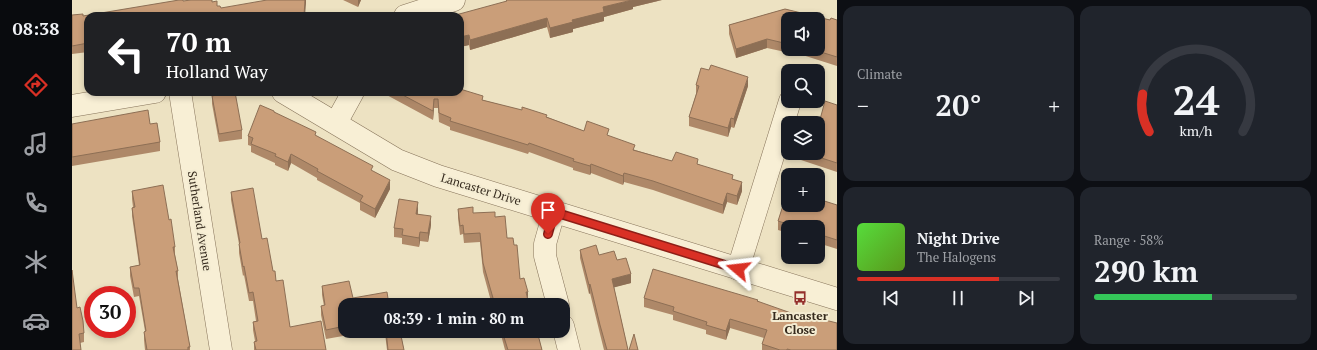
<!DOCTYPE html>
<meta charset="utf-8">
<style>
body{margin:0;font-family:"PT Serif",serif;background:#20242c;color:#f1f3f6;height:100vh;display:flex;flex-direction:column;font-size:15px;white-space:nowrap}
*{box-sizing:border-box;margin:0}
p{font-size:13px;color:#9ea1a6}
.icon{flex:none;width:22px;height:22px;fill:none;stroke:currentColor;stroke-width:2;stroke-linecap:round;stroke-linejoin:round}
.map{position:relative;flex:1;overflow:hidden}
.details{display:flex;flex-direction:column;gap:6px;padding:6px;background:#0d0f14;width:480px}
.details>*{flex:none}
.guide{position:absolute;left:12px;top:12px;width:380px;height:84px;border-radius:12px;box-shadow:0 2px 6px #0003;background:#202124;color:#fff;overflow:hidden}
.fabs{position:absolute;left:709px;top:12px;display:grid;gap:8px}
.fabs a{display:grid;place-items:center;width:44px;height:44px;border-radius:8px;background:#171b24;box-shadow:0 2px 6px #0003;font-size:20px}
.speed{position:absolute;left:12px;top:286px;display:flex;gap:8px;font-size:20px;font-weight:700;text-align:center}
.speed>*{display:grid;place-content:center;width:52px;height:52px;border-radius:50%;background:#171b24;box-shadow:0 2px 6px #0003;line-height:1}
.speed .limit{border:6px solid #d22;background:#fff;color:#111}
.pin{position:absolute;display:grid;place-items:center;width:34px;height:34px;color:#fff;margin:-41px -17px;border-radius:50% 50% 50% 0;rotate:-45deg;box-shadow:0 0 4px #0007}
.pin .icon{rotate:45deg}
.me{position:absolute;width:44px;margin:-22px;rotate:287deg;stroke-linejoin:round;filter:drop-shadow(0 0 3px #0008)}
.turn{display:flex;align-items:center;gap:14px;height:84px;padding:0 16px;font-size:18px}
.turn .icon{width:52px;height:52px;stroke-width:2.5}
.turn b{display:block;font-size:28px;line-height:34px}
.big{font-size:30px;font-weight:700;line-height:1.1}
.details .widget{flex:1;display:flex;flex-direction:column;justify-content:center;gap:6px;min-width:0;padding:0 14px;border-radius:12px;background:#20242c}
.details .dial{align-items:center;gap:0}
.dial svg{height:104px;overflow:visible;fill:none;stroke:#363941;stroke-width:7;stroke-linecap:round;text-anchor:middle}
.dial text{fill:#f1f3f6;stroke:none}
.song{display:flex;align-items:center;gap:12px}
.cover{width:48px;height:48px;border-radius:6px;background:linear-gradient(135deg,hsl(110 70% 55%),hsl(90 70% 35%))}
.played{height:4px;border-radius:2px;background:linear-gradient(90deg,#d93025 70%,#363941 70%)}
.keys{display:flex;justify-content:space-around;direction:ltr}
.heat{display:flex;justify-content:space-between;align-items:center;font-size:22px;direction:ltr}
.charge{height:6px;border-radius:3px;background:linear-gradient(90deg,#34c759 58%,#363941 0)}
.details .tiles{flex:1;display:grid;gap:6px;grid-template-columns:repeat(2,1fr)}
.trip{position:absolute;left:266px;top:298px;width:232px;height:40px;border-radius:12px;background:#171b24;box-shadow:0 2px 6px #0003;font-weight:700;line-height:40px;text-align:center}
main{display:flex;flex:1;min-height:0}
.dock{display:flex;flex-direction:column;width:72px;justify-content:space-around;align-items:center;background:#090b0e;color:#9ea1a6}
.dock .icon{width:28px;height:28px}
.dock .active{color:#d93025}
.dock b{font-size:18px;color:#f1f3f6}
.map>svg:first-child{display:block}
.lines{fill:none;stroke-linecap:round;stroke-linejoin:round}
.minor-casing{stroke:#86735a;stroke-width:23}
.minor{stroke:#f8efd5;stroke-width:22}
.wall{fill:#ae8868;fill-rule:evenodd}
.shaded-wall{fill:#8d6f55}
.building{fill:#ca9e79;stroke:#8d6f55}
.route-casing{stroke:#8d1f18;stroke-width:10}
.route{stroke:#d93025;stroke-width:7}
.labels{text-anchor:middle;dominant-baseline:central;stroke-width:4;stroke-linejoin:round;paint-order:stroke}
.street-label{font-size:12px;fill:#362b1e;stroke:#f4ecd2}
.poi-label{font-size:12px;font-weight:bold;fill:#362b1e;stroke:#f4ecd2}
</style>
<main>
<nav class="dock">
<b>08:38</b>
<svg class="icon active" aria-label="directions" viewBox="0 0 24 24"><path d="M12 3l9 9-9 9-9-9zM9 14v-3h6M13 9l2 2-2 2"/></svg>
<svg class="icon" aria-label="music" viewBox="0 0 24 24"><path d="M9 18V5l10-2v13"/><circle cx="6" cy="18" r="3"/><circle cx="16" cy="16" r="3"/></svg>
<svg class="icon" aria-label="phone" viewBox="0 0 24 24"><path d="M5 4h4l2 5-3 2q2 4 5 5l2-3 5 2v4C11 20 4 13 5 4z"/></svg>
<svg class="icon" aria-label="climate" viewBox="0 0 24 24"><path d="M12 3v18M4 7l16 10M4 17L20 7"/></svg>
<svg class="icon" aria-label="car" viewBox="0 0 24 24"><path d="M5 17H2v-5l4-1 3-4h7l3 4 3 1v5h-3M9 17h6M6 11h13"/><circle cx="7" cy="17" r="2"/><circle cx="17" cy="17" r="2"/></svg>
</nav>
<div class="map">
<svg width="765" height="350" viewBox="0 0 765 350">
<rect width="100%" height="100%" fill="#ede2c2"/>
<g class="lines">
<defs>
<g id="minor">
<path d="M333,16L382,0"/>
<path d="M108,92L149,350"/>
<path d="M211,92L325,160L366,176L765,299"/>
<path d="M0,106L83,92"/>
<path d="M264,123L281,92"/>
<path d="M482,212L473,244V256L486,305"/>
<path d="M666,269L718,101"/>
<path d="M491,326L497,350"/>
</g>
</defs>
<use href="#minor" class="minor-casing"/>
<use href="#minor" class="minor"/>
</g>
<g class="wall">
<path d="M234,0V3L16,16V52L0,54V15L11,16L111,1L140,2L145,6L149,8Z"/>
<path d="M271,0H289L286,7Z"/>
<path d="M590,0L561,7V9L532,17V21L501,29V32L478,38L475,27L398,50L397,45L388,47V16Z"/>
<path d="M713,9L758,20L759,18L765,20V66L718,51V53L695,48L664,58L657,34V25ZM716,19H746V49H716Z"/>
<path d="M624,85L676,86L662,128L659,127L656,137L617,126V117L624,94Z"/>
<path d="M311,92H387L411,100L475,117L512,131L537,136L563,150L600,161L626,164L661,179L670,191L665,205L655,202L651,214L581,190L552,182L551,185L519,173L518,175L501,170V168L457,152L456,154L378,130V127L367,122L366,108H362L361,120L311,93Z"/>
<path d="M140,96L170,130V139L147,142L140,104Z"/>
<path d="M765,105V172L729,160V153H746Z"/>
<path d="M202,112L244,136L301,172L318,189L303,218L288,210V203L245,180V178L219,163L216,171L203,165V163L179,152V146L176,145V136Z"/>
<path d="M0,124H78L88,142V151L0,166Z"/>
<path d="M60,191L103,247V255L106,271V279L118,347V350H73L72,340V332L73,331L67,296L62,297L58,276V267L67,265L60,216V208L61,207L60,199Z"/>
<path d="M159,192L190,239L204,281L218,327L254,350H182V342L183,341L181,330V322L184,321L181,301H177L172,275L171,276L167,253V244L159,200Z"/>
<path d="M765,205V249L746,243V227H716V233L706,230V221Z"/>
<path d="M386,209L401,213L423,217L435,238L442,245L448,279L457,305H420L411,272L408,242L392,243L391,234L388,235L386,218Z"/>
<path d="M346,211V214L359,225L356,242L348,241L347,247L330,244V238L322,237V228Z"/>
<path d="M508,250L545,260L559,283L542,287L556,350H532L528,334L518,293L517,294L508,258Z"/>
<path d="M250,286L281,298L317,305H324H273V331H328L332,350H315L313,333L288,337V333L254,339L249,315V306H252L250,295Z"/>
<path d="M572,298L686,301L765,350H690V344L692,338L658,328L654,340L634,334V330L601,320V315L572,307Z"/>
<path d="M5,308L12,333V342L8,343L0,350Z"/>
<path d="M428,331H465L470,350H433Z"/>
</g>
<g class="shaded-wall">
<path d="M233,0H234V3L233,16H232Z"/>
<path d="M286,0H289L286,7Z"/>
<path d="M560,0H590L561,7V9L532,17V21L501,29V32L478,38V28L531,7Z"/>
<path d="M475,18V27L398,50V40Z"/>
<path d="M397,35V45L388,47V37Z"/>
<path d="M695,39V48L664,58V49Z"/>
<path d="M676,77V86L662,128V119Z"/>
<path d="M362,99V108L361,120V111Z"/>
<path d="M659,118V127L656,137V128Z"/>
<path d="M219,154V163L216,171V162Z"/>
<path d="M519,164V173L518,175V166Z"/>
<path d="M552,173V182L551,185V176Z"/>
<path d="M318,180V189L303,218V209Z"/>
<path d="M670,182V191L665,205V196Z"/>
<path d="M655,193V202L651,214V205Z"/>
<path d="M346,202V211L344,223V214Z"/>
<path d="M359,216V225L356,242V233Z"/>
<path d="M348,232V241L347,247V238Z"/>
<path d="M559,274V283L540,288V279Z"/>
<path d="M518,284V293L517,294V285Z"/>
<path d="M454,292H456V300Z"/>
<path d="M658,319V328L654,340V331Z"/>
</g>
<g class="building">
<path d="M107,0H111V1L119,0H140V2L145,1V6H148L149,8L195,0H233L232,16H16V43L0,46V15L11,14V16Z"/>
<path d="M434,0H560L531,7L532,12L500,20L501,22L478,28L475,18L398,40L397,35L388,37V16H380L435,1Z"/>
<path d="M713,9L758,20L759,18L765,20V57L739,49H746V19H716V44L695,39L664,49L657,25Z"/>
<path d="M639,65L676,77L662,119L659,118L656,128L617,117L627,86L624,85L629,68L637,70Z"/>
<path d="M388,89L411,96L410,100L450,110V107L475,115L474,117L512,131L515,121L537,129L535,135L563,145L561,150L600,161L604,152L626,159L625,164L661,175L660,179L670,182L665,196L655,193L651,205L581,181L552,173L551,176L519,164L518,166L501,161L502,159L457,143L456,145L378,121L379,118L367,113L366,99H362L361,111L325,92H387Z"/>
<path d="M161,92H163L170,130L147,134L140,96Z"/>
<path d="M753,101L765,105V163L734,153H746V127Z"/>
<path d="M188,105L202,111V112L244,132L243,135L301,166L299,170L318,180L303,209L288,201L291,196L245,171L246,169L219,154L216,162L203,156L204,154L179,144L181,138L176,136Z"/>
<path d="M76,110L78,124L85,123L88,142L0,157V124Z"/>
<path d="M91,185L97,220L99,219L103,247H101L106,271H104L118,347H116V350H75L72,332L74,331L67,288H62L58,267L68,265L60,208L63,207L60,191Z"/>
<path d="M181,188L190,239L195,238L201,271H203L204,281L211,280L218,327L249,321L254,350H184L182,342L185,341L181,322L186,321L181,292L177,293L172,266L171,267L167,244L168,243L159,192Z"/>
<path d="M716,190V205H746V199L765,205V240L746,234V227H725L706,221Z"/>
<path d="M327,199L346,202L344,214L359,216L356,233L348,232L347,238L330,235L331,229L322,228Z"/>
<path d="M401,207V213L423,212V217L433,216L435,238H441L442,245H445L448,279L452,278L456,292H454L457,305H423L411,263L408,233L392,234L391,225L388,226L386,209Z"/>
<path d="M524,245L527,255L542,251L545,260L554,258L559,274L540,279L556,350H535L528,325L518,284L517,285L508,250Z"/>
<path d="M581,269L686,300L685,301L736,319L737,316L765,323V350H719L715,349V350H708L690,344L695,330L658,319L654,331L634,325L635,322L601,311L602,307L572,298Z"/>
<path d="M0,270L5,308L8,307L11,321L12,333L7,334L9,350H0Z"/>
<path d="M277,281L281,298L315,292L317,305L324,304V305H273V326L254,330L249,306L253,305L250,286Z"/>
<path d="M314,331H328L332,350H316Z"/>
<path d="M430,331H465L470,350H436Z"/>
<path d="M562,334L566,350H557Z"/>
</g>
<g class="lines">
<defs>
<path id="route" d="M476,234L482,212L666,269"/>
</defs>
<use href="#route" class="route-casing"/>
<use href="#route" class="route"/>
</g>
<defs>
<symbol id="bus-bare" viewBox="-9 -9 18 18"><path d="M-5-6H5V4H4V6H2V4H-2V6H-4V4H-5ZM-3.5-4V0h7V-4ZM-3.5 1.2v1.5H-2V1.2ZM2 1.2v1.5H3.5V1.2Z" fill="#942f2b" stroke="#f4ecd2" stroke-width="2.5" paint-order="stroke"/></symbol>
</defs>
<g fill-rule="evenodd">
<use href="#bus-bare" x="718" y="288" width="20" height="20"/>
</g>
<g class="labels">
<g class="street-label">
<text transform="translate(409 189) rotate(17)">Lancaster Drive</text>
<text transform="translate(128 221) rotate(81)">Sutherland Avenue</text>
</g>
<g class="poi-label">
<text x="728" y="315">Lancaster<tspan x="728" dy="14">Close</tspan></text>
</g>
</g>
</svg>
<div class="fabs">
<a><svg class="icon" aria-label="sound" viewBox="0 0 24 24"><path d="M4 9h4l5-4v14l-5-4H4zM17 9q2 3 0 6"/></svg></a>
<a><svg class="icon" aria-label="search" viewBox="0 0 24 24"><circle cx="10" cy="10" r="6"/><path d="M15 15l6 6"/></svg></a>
<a><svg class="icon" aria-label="layers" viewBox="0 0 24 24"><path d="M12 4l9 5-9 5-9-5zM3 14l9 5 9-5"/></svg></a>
<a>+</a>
<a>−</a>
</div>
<div class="speed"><div class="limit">30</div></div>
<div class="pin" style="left:476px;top:234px;background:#d93025"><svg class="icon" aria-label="arrive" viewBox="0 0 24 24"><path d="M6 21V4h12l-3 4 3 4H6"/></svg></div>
<svg class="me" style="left:666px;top:269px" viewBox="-20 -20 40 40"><path d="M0-17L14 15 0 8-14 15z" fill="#d93025" stroke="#fff" stroke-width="4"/></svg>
<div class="trip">08:39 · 1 min · 80 m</div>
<div class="guide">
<div class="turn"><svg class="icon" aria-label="left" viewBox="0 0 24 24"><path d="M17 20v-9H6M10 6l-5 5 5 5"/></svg><div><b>70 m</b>Holland Way</div></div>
</div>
</div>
<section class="details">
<div class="tiles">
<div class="widget"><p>Climate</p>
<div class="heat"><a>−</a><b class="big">20°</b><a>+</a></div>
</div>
<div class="widget dial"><svg viewBox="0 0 100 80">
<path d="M14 69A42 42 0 1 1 86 69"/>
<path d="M14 69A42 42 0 0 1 9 40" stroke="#d93025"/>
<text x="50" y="56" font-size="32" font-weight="700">24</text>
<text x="50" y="72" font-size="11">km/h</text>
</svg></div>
<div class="widget">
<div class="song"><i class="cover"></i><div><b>Night Drive</b><p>The Halogens</p></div></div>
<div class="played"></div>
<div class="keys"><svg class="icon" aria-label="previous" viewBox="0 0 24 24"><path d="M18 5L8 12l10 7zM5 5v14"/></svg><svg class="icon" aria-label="pause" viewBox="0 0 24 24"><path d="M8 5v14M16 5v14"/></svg><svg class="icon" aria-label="next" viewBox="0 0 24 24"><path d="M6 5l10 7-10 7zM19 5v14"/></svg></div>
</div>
<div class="widget"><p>Range · 58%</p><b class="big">290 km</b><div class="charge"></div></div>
</div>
</section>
</main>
